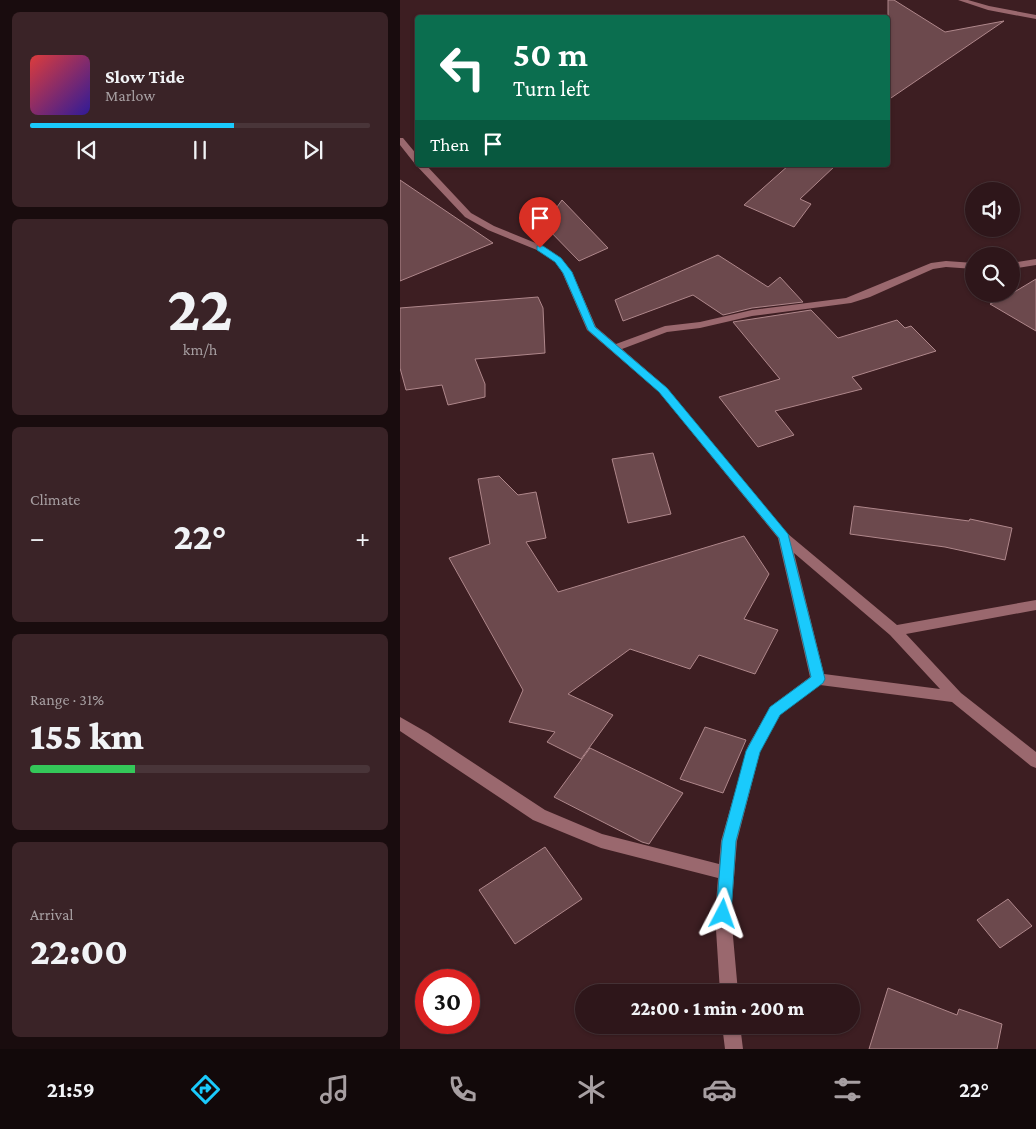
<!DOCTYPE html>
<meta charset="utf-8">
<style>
body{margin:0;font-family:"Crimson Pro",serif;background:#3a2327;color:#f1f3f6;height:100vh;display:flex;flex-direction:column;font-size:19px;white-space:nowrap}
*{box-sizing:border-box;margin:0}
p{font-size:16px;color:#a79fa2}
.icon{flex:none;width:28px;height:28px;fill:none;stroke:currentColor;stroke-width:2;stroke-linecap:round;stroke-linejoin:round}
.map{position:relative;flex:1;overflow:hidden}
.panel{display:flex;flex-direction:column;gap:12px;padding:12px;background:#190c0e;width:400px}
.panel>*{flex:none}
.banner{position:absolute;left:15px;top:15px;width:475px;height:152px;border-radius:5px;box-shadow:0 1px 4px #0004,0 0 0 1px #493539;background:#0b6e4f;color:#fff;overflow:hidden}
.buttons{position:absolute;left:565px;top:182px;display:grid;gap:10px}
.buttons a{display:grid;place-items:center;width:55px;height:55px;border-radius:50%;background:#2e161a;box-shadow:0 1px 4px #0004,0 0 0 1px #493539;font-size:25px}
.speed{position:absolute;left:15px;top:969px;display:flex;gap:10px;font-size:25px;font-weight:700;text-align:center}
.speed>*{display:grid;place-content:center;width:65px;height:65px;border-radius:50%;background:#2e161a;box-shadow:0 1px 4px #0004,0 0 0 1px #493539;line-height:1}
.speed .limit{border:8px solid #d22;background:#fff;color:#111}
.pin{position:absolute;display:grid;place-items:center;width:42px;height:42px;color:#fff;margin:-51px -21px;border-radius:50% 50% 50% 0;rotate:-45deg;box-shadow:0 0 5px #0007}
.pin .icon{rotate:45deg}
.me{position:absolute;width:55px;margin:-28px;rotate:4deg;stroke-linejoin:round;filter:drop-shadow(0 0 4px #0008)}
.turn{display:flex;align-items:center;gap:18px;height:105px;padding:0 15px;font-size:22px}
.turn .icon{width:65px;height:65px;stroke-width:2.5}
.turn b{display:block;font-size:35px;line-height:42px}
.then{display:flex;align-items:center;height:48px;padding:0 15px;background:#0003;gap:10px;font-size:19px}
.big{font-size:38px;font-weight:800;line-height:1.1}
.panel .card{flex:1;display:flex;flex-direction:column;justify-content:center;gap:8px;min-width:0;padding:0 18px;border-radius:8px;background:#3a2327}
.panel .dial{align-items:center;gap:0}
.dial b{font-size:65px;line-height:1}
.song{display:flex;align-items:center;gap:15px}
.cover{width:60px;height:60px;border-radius:8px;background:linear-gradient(135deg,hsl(0 70% 55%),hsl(250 70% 35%))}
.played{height:5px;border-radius:2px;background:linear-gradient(90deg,#1acafc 60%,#493539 60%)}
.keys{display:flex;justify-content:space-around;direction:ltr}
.heat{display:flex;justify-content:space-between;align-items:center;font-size:28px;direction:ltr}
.charge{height:8px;border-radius:4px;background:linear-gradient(90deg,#34c759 31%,#493539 0)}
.trip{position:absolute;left:175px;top:984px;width:285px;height:50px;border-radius:25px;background:#2e161a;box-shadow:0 1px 4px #0004,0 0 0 1px #493539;font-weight:800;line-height:50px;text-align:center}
.menu{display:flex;height:80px;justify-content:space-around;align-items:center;background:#12090a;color:#a79fa2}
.menu .icon{width:35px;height:35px}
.menu .active{color:#1acafc}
.menu b{font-size:22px;color:#f1f3f6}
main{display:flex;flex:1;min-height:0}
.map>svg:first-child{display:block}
.building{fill:#6c494d;stroke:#af878b}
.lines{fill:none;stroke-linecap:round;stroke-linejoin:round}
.minor{fill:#9a686e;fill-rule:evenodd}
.route{fill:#1acafc;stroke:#1183a4}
</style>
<main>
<section class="panel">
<div class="card">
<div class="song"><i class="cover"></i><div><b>Slow Tide</b><p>Marlow</p></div></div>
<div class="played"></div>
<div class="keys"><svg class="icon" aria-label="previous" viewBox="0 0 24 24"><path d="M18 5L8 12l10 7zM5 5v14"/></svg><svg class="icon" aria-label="pause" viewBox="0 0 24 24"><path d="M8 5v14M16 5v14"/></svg><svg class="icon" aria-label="next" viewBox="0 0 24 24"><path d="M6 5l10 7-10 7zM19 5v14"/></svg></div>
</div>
<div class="card dial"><b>22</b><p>km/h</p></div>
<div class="card"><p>Climate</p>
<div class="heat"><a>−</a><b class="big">22°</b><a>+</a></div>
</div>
<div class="card"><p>Range · 31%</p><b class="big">155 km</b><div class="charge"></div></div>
<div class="card"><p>Arrival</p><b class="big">22:00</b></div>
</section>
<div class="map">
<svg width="636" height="1049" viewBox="0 0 636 1049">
<rect width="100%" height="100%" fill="#3d1e22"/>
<g class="building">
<path d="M488,0H494L545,32L604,21L488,100Z"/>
<path d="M389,165H436L400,199L411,204L394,227L344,205Z"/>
<path d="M0,180L68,226L93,243L0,281Z"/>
<path d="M162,200L208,248L179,261L144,225Z"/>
<path d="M318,255L368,287L380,277L403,302L352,308L323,315L293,295L223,321L215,300Z"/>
<path d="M636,279V331L590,304L611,294Z"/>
<path d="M138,297L143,308L145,353L75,359L85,384V397L48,405L42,385L6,390L0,368V308Z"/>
<path d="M411,310L438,338L497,320L505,328L511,326L536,351L452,377L462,389L375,411L394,435L358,447L319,397L380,379L333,322Z"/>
<path d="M253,453L271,514L228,523L212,459Z"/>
<path d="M99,476L118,495L136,492L146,538L126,542L158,592L344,536L369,574L344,619L378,630L355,674L299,655L290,669L230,649L168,694L213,715L181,759L147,742L155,732L109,722L123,690L49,558L90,544L78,479Z"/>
<path d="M454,506L569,521L570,519L612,528L605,560L545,547L450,534Z"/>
<path d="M305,727L346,740L323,793L280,779Z"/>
<path d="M190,748L283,793L249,844L242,842L154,797Z"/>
<path d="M145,847L182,899L115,944L79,890Z"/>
<path d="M608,899L632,926L600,948L577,920Z"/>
<path d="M488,988L557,1015L559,1009L602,1024L597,1049H469Z"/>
</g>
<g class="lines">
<g class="minor">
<path d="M558,0H568L589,6L636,15V19L588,10Z"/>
<path d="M0,138H3L18,156V165H26L71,213L94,226L143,246L161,258L172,272L196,327L216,344L265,326L300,322L352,310L446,298L531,263L546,261L574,263V269L546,267L533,269L470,297L451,303L352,316L300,328L267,332L222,349L267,388L388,534L497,625L636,600V610L506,634L561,693L636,752V768L631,766L552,702L420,685L380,715L360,752L337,841L331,914L338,992H320L315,914L318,878L201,848L133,820L0,731V717L28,733L145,810L202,834L319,864L321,841L348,746L370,707L410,677L378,538L259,392L187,330L162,272L155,262L137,250L88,230L65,217L15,164L0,145ZM394,553L490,635L540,689L424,674Z"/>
<path d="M636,259V265L611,269V263Z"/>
<path d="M322,1025H340L343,1049H325Z"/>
</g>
</g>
<path class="route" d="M137,246H143L161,258L172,272L195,327L267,388L388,534L425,679L423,683L380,715L360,752L336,841L331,914L329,919L323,921L318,919L316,914L322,841L346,751L370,707L411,677L379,538L259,392L188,330L163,273L155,262L137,250Z"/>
</svg>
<div class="buttons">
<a><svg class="icon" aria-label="sound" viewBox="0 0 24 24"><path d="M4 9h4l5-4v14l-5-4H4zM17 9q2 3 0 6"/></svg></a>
<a><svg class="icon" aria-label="search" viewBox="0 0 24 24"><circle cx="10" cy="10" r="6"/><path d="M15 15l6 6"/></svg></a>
</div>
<div class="speed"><div class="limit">30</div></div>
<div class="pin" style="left:140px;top:248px;background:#d93025"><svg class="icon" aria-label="arrive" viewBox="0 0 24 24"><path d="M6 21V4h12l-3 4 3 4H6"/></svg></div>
<svg class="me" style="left:323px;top:914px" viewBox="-20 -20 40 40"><path d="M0-17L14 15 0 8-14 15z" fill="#1acafc" stroke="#fff" stroke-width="4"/></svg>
<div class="trip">22:00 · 1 min · 200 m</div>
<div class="banner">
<div class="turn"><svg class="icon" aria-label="left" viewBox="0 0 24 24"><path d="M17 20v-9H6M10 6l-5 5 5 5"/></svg><div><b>50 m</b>Turn left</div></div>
<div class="then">Then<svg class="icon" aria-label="arrive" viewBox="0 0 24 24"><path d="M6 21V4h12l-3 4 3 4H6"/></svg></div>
</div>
</div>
</main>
<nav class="menu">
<b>21:59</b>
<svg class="icon active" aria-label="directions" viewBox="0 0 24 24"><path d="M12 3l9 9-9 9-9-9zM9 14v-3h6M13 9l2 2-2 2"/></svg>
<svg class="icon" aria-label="music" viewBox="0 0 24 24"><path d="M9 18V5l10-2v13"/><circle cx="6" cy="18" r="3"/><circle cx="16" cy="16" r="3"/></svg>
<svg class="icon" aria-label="phone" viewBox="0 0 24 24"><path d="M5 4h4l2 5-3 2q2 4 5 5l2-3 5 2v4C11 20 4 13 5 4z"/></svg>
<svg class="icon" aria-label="climate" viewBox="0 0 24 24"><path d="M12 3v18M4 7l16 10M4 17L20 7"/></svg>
<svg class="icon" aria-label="car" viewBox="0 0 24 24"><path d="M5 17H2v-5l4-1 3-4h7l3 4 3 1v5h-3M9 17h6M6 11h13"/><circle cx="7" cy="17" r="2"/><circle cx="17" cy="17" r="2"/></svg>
<svg class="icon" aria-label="filters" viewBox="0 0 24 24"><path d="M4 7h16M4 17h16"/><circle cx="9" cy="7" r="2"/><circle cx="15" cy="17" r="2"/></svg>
<b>22°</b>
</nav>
